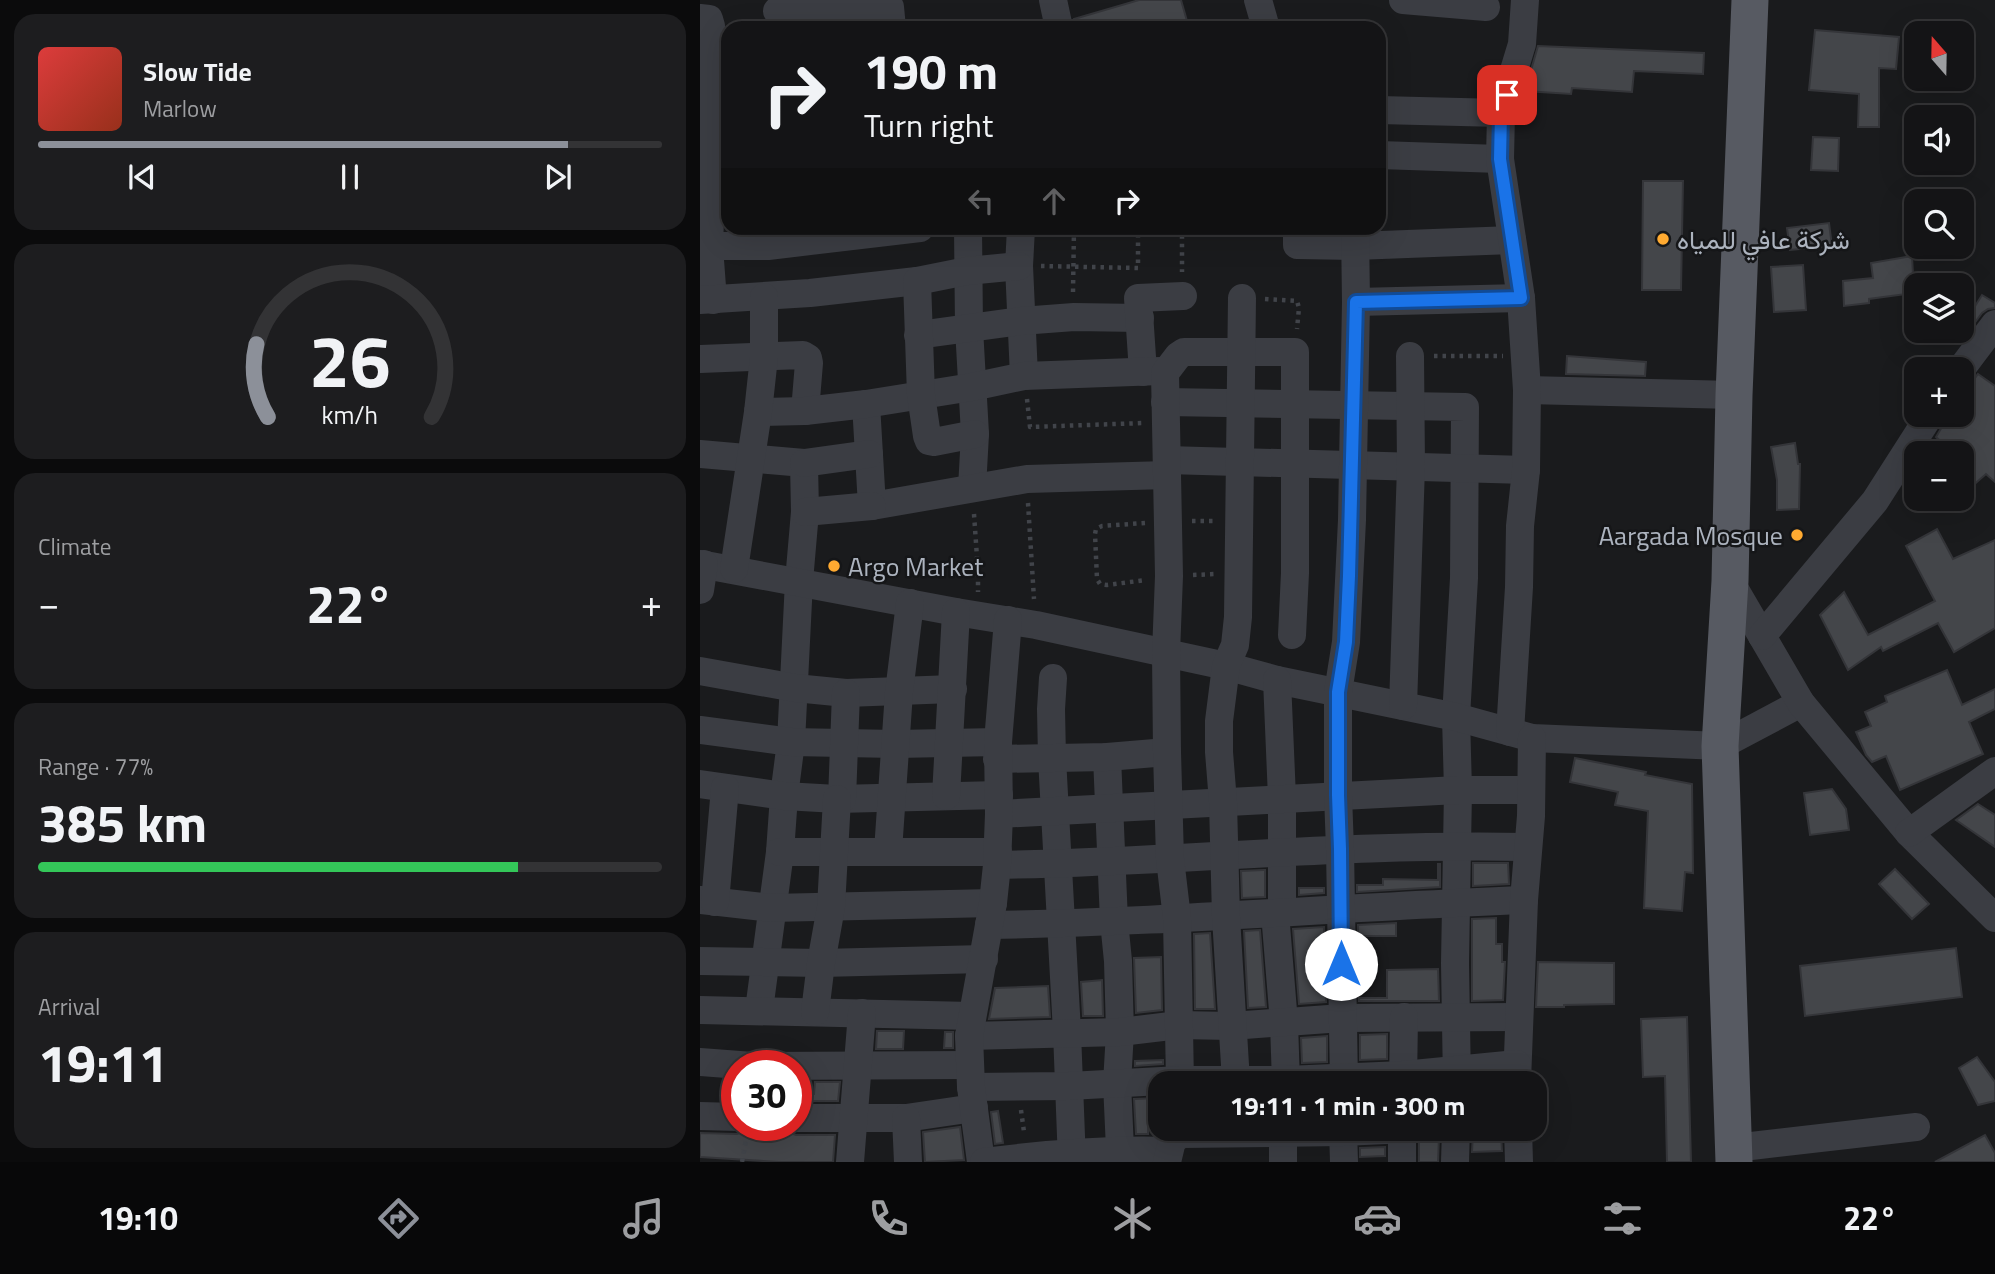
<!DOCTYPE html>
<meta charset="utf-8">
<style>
body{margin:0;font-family:"Titillium Web",Vazirmatn,sans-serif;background:#1d1d1f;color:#f1f3f6;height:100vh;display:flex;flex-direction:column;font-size:26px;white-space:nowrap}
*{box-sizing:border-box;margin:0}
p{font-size:23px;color:#9d9ea1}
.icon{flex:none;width:38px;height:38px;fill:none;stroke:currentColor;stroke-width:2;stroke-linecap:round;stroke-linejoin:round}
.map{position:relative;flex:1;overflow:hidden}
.drawer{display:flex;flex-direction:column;gap:14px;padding:14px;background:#0b0b0c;width:700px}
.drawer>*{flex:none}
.guide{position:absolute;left:21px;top:21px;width:665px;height:214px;border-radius:21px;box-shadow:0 7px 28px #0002,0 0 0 2px #333335;background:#141416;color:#f1f3f6;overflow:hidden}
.needle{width:46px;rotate:340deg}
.controls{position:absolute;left:1204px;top:21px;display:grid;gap:14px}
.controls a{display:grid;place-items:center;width:70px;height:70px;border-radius:14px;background:#141416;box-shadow:0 7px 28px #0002,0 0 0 2px #333335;font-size:35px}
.speed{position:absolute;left:21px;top:1050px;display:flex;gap:14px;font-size:35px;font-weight:700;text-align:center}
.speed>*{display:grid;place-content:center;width:91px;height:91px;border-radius:50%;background:#141416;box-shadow:0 7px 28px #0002,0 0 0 2px #333335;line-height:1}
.speed .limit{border:10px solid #d22;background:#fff;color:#111}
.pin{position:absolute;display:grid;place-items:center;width:60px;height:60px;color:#fff;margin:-30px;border-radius:14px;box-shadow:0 4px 10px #0006}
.me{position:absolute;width:77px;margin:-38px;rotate:0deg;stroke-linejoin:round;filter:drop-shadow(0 0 5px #0008)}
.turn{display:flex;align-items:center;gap:24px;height:147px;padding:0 28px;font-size:32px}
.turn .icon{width:91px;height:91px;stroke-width:2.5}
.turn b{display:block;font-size:49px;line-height:60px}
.lanes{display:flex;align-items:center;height:66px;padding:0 28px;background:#0003;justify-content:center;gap:35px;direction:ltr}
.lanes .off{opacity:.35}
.big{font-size:52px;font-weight:700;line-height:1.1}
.drawer .widget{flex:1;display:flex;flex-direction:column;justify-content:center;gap:10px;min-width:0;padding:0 24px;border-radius:21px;background:#1d1d1f}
.drawer .dial{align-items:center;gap:0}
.dial svg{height:182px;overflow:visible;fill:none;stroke:#333335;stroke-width:7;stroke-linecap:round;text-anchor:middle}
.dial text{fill:#f1f3f6;stroke:none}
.song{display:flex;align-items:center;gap:21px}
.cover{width:84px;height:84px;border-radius:10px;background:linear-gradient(135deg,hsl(0 70% 55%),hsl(10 70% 35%))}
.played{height:7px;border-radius:4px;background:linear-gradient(90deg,#8c9099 85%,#333335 85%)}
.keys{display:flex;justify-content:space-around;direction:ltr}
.heat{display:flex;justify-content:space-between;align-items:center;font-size:38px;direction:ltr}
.charge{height:10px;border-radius:5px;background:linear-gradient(90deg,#34c759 77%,#333335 0)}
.trip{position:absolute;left:448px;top:1071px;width:399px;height:70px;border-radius:21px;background:#141416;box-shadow:0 7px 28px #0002,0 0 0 2px #333335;font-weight:700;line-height:70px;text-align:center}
.tab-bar{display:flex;height:112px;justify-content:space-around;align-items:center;background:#080809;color:#9d9ea1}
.tab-bar .icon{width:49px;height:49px}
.tab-bar .active{color:#8c9099}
.tab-bar b{font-size:32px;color:#f1f3f6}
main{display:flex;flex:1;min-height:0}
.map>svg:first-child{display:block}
.building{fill:#44464a;stroke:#343539;stroke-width:2}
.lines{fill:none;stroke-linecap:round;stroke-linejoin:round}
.path{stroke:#41444a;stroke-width:4.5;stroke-dasharray:3.5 5;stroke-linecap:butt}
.minor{stroke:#3b3d43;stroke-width:28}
.major{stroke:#575a62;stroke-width:37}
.route-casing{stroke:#114b97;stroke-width:18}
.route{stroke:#1a73e8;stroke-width:12}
.poi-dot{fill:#ffaa31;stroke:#151618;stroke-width:2.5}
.labels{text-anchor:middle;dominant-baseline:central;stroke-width:5;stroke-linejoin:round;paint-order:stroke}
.poi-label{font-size:26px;fill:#acb3be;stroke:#151618;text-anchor:start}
</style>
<main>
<section class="drawer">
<div class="widget">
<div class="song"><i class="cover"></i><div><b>Slow Tide</b><p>Marlow</p></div></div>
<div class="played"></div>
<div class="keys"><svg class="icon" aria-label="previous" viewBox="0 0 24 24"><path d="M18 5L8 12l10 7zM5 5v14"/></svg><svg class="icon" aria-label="pause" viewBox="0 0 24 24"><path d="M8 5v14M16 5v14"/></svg><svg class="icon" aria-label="next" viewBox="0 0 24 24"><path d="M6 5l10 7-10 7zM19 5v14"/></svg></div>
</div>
<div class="widget dial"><svg viewBox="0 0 100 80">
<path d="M14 69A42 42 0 1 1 86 69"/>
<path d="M14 69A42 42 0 0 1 9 37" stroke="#8c9099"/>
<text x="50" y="56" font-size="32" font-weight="700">26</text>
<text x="50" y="72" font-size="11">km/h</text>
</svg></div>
<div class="widget"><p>Climate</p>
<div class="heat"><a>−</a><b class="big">22°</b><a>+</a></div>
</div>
<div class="widget"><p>Range · 77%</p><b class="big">385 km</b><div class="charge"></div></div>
<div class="widget"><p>Arrival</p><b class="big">19:11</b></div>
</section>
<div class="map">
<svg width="1295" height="1162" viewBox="0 0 1295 1162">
<rect width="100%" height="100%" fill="#1a1b1d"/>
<g class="building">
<path d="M439,0H481L489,28H375L374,19Z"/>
<path d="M1115,30L1199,37L1196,69L1179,68V127H1158L1159,94L1109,90Z"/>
<path d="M838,46L1004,53L1003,74L934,71L932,92L872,88L871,94L825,91Z"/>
<path d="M1113,137L1139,138L1138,171L1111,170Z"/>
<path d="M943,181H983L981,290H942Z"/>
<path d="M1129,223L1132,246L1090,250L1087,228Z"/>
<path d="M1212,256L1214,293L1169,299V303L1144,306L1143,281L1173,278L1171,263Z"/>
<path d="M1103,265L1106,310L1074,312L1071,267Z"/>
<path d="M1282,295L1295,303V308L1288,309L1282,313L1265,336L1259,332L1262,331V327Z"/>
<path d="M867,356L946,362L945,376L866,374Z"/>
<path d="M1278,374L1295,386V482L1286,474L1262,495V453H1253L1236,437L1249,415H1262V396Z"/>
<path d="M1095,443L1098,464H1100L1099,509L1077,510V480L1071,447Z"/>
<path d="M1237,529L1253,559L1295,540V628L1254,652L1238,623L1183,651L1181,647L1148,670L1120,615L1144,592L1168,635L1235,601L1206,546Z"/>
<path d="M1247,670L1262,705L1295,689V709L1269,722L1283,754L1200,790L1186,756L1172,762L1166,755L1156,732L1171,726L1165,712L1187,702L1185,696Z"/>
<path d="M875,758L946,772L945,775L992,784L993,873L985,872L982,911L944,908L948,811L915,805L918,792L870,782Z"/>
<path d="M1132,789L1146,809L1149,830L1110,835L1104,793Z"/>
<path d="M1278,804L1295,815V847L1256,820Z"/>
<path d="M773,863H808L809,884L773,886Z"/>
<path d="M738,864H740V887L657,892V885H683V879L738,880Z"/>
<path d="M1195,869L1229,904L1212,919L1179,884Z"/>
<path d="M563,870H565V897L542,898L541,871Z"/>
<path d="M599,888H624V893L599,895Z"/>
<path d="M796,918V944H802V962H805L803,1000L772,1001V919Z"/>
<path d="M696,923V936H658V925Z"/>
<path d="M624,927L626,1002L599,1004L593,929Z"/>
<path d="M560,930L566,1007L548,1008L544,931Z"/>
<path d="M510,933L515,1009H495L494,934Z"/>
<path d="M1256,948L1262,997L1105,1016L1100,966Z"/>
<path d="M461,957L462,1010L436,1013L434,958Z"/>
<path d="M838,962L914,963V1004L864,1005V1007H836Z"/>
<path d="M738,969L739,1001H659V998H687V970Z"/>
<path d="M402,980L403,1016H383L381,982Z"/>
<path d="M348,986L350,1017L289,1019L295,988Z"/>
<path d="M987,1017L991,1162H967L965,1076L943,1077L941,1019Z"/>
<path d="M177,1031H204L203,1049H176Z"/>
<path d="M245,1032H253V1048H244Z"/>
<path d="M687,1034V1059L660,1060V1035Z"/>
<path d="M627,1036V1062L602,1063L601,1038Z"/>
<path d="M1277,1057L1295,1082V1101L1278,1105L1259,1068Z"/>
<path d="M463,1060V1064L435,1066V1061Z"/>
<path d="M115,1082H140L138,1101H96V1099H99V1093L114,1094Z"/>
<path d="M460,1098V1110L448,1111V1134H436L434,1099Z"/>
<path d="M298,1111L303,1143L295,1144L291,1112Z"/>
<path d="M51,1125H81L87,1132L96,1135H135L133,1162H78L0,1157V1133L37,1134L45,1131Z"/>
<path d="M260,1127L264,1160L225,1162L223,1132Z"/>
<path d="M773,1132H801L802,1151L772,1152Z"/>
<path d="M1285,1135L1295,1153V1162H1235Z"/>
<path d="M721,1137H739L738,1162H719V1140Z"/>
<path d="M685,1147V1156L660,1157V1148Z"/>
</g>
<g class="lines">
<g class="path">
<path d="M341,266L438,268V235L482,231V272"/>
<path d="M373,292L374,228"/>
<path d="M565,299L597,301L599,308L597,329"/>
<path d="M734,356H803"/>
<path d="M327,399L330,427L444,423"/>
<path d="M328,503L334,599"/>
<path d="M274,514L278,572V592"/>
<path d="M492,521H515"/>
<path d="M445,523L402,526L396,529L395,534L397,579L400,584L407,585L446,580"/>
<path d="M493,575L516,574"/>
<path d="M321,1110L324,1132"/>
<path d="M42,1162L46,1140"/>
</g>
<g class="minor">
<path d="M353,0L359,28"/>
<path d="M558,0L566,28"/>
<path d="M703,0L786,7"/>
<path d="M77,11L141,7H190L192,28"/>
<path d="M0,18L9,19L11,26L13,137L9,247L13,300"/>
<path d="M679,110L801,113"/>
<path d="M679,155L800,159"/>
<path d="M268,228L269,328L275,434L272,488"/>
<path d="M321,228L319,266L324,376"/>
<path d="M597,228V245L655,246L812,240"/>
<path d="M0,246H68L220,228"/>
<path d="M0,300L110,293L217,281"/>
<path d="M656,302L821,298"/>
<path d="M218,335L321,321L374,317L440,318"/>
<path d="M0,359L103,355L108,358L109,363L105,411"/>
<path d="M1261,369L1295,324"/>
<path d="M443,372L438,298L483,296"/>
<path d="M827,390L1034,395"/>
<path d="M465,402L765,407L764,578L756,717L758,790L755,963L757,1083"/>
<path d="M166,404L172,506L327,479L467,475"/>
<path d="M58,412L105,411L166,404L272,387L324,376L460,371L465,373"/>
<path d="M275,434L234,442L229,441L227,436L221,395L217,281L267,271L319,266"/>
<path d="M0,454L104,463L105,512L99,581L91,742L84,796L80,852L59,1010"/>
<path d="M467,460L826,470"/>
<path d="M104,463L169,454"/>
<path d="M105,512L172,506"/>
<path d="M0,564L256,612L336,625L526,666L577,680L756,717L832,738L1020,746L1101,703"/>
<path d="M34,569L58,412L64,357V297"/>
<path d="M1030,581L1101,703L1209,833L1295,918"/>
<path d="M0,590L4,564"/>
<path d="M1062,636L1175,501L1230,415"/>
<path d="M0,671L95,688L146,693L253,689"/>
<path d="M353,678L351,709L352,758L367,1032L372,1162"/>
<path d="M577,680L582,798V912"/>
<path d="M703,706L711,467L710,356"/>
<path d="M0,730L91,742L196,744L298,742"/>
<path d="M810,732L819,587L820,526L826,470L827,390L821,298L800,159L801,113L822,44L825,0"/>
<path d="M407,757L414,921L418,961L420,1032L417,1083L420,1149"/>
<path d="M297,759L407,757L467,752"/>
<path d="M0,784L84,796L137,799L299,795"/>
<path d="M246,796L256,612"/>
<path d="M142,799L146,693"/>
<path d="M299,814L758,790H831"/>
<path d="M1209,833L1295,771"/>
<path d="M188,851L199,692L210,603"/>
<path d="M80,852H298"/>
<path d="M297,865C474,862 650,843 828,847"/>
<path d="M0,900L71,908L293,903"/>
<path d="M15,902L25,788"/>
<path d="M575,913L584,1023L586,1083"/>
<path d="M289,925C468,922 645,907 824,900"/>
<path d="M0,961L121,963L284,959"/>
<path d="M0,1010L272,1016"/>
<path d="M115,1012L121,963L131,907L137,799"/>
<path d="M269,1036L420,1032L479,1025L531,1026L642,1018L819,1017"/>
<path d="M0,1062L53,1066L269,1065"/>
<path d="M817,1081L824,900L831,816L832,738"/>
<path d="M480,1083L477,918L470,859L467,752L466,653L469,576L465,373L478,356L484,352H595V573L592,635"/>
<path d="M534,1083L535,1065L526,917L523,802L519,752V721L526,666L535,645L538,617L542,298"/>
<path d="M644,1083L640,849L638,795V692L646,642L652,520L656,302L655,228"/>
<path d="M703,1083L704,1017"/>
<path d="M271,1087L369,1086L480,1080H586L703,1075L817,1064"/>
<path d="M0,1116L37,1117"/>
<path d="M96,1118H206L274,1108"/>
<path d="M206,1118L208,1162"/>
<path d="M583,1129V1162"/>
<path d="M643,1129L644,1162"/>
<path d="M702,1129V1162"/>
<path d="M818,1129L819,1162"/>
<path d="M1034,1148L1216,1127"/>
<path d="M150,1162L162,1013"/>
<path d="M281,1162L271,1087L269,1036L293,903L297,865L299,814L298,742L308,620"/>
<path d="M284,1162C346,1154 406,1149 468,1151"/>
<path d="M467,1162L472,1141L481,1134L643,1132L707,1129"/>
<path d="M755,1162L756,1129"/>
</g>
<path class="major" d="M1034,1162L1020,746L1030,581L1034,395L1050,0"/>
</g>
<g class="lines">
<defs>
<path id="route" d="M641,964L640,849L638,795V692L646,642L649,576L656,302L821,298L800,159L801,113L807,95"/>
</defs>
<use href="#route" class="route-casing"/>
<use href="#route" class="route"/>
</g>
<g class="poi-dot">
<circle cx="963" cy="239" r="7"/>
<circle cx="1097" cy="535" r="7"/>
<circle cx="134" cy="566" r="7"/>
</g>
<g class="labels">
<g class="poi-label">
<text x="977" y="239">شركة عافي للمياه</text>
<text x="1083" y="535" text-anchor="end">Aargada Mosque</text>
<text x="148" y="566">Argo Market</text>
</g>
</g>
</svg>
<div class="controls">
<a><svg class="needle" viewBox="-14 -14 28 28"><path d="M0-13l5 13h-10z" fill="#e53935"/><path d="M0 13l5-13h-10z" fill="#9d9ea1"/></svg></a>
<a><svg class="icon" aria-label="sound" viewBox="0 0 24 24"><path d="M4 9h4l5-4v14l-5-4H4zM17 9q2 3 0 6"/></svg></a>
<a><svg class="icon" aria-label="search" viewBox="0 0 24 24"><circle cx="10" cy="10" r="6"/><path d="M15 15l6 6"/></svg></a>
<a><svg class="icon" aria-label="layers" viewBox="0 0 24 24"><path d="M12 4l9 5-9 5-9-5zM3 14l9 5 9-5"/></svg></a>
<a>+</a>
<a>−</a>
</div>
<div class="speed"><div class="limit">30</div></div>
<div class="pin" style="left:807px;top:95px;background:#d93025"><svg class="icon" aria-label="arrive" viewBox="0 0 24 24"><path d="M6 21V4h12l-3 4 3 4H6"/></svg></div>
<svg class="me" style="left:641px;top:964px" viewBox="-20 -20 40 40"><circle r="19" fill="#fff"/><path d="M0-13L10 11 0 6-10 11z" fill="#1a73e8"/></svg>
<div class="trip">19:11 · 1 min · 300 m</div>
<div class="guide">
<div class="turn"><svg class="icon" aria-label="right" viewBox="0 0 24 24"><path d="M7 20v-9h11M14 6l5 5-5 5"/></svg><div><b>190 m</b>Turn right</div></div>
<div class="lanes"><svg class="icon off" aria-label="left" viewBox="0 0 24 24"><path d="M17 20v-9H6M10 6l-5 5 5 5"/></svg><svg class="icon off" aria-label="ahead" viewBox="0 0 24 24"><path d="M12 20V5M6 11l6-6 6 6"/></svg><svg class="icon" aria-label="right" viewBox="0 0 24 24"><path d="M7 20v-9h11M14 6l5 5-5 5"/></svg></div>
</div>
</div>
</main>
<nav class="tab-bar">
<b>19:10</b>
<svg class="icon active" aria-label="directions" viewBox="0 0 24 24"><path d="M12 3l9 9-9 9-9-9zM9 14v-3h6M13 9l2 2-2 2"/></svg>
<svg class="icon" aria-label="music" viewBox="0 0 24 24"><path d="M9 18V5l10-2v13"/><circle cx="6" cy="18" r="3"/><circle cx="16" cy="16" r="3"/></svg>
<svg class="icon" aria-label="phone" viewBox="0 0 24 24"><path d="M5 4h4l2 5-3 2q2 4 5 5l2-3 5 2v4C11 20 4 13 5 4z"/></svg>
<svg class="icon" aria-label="climate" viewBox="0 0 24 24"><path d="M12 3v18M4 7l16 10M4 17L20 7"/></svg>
<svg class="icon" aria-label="car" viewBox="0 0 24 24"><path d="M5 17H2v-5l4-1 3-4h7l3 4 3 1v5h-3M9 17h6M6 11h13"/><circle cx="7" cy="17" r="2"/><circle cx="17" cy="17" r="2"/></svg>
<svg class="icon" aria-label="filters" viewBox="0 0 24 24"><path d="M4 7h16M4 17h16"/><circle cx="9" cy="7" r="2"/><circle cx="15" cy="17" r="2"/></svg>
<b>22°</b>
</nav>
